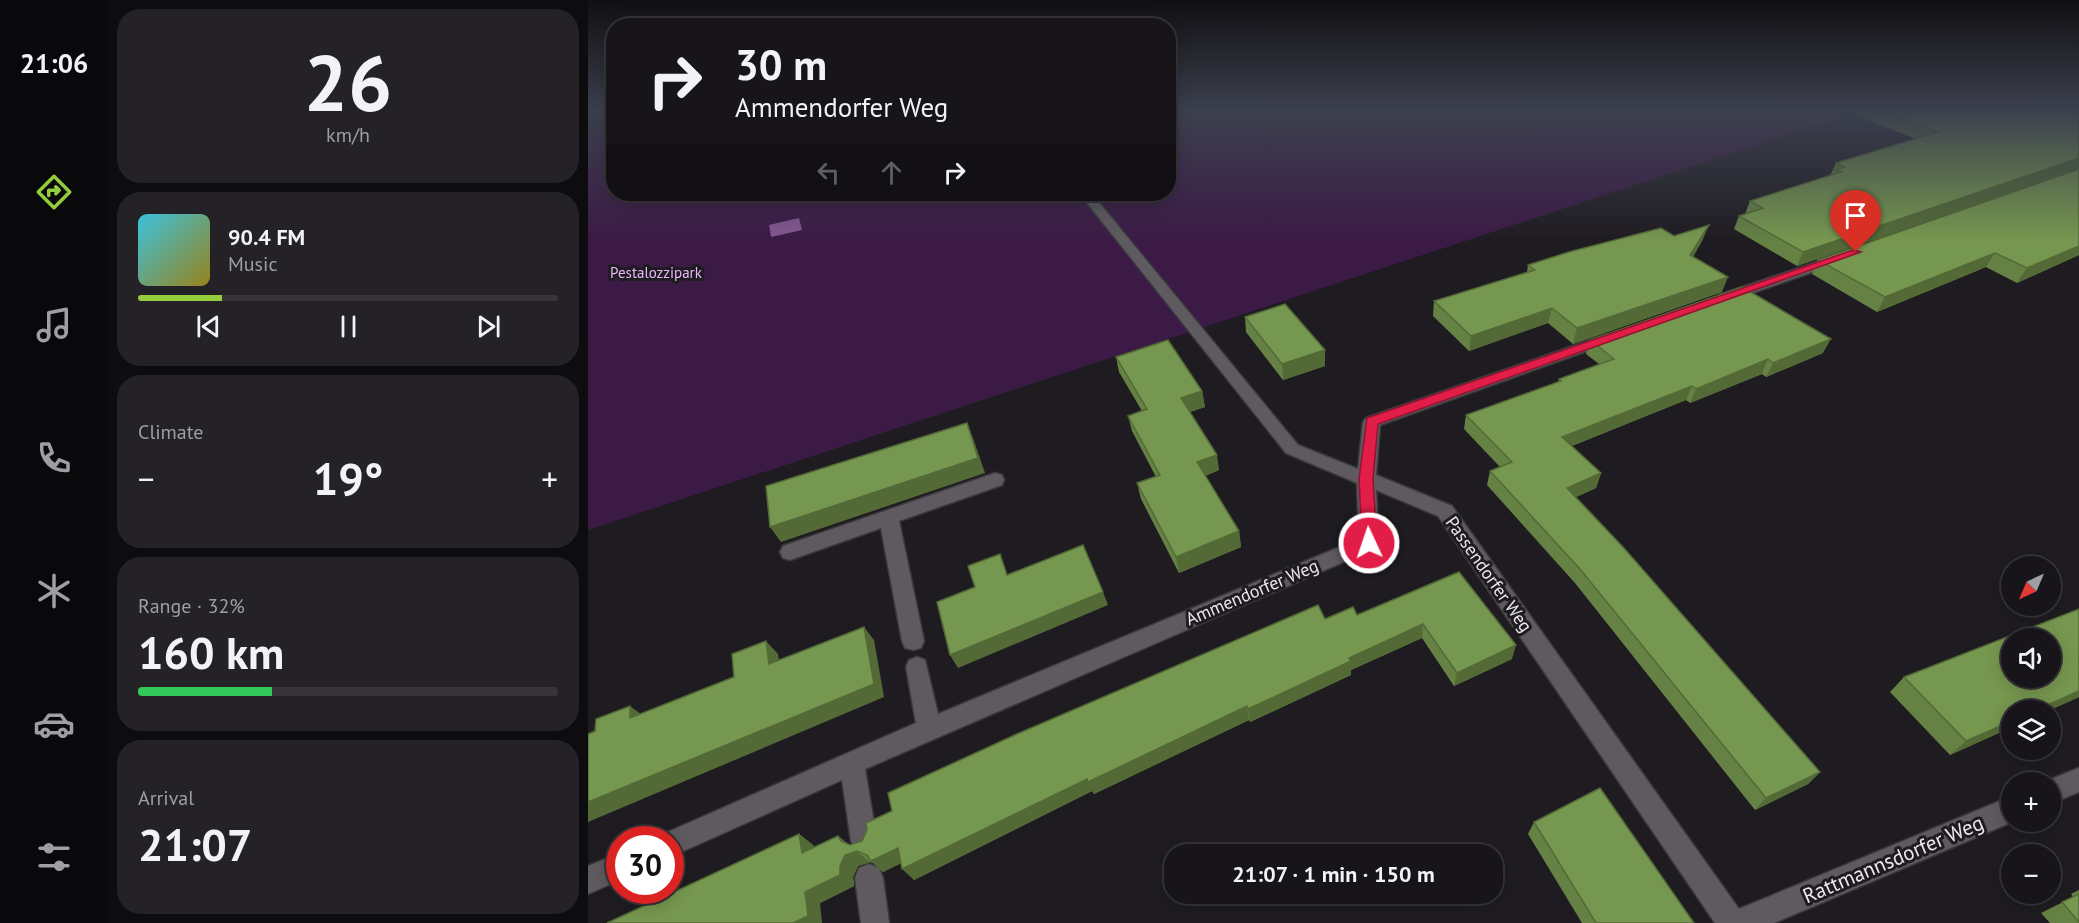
<!DOCTYPE html>
<meta charset="utf-8">
<style>
body{margin:0;font-family:"PT Sans",sans-serif;background:#242226;color:#f1f3f6;height:100vh;display:flex;flex-direction:column;font-size:22px;white-space:nowrap}
*{box-sizing:border-box;margin:0}
p{font-size:20px;color:#9e9fa2}
.icon{flex:none;width:33px;height:33px;fill:none;stroke:currentColor;stroke-width:2;stroke-linecap:round;stroke-linejoin:round}
.map{position:relative;flex:1;overflow:hidden}
.drawer{display:flex;flex-direction:column;gap:9px;padding:9px;background:#0d0c0e;width:480px}
.drawer>*{flex:none}
.banner{position:absolute;left:18px;top:18px;width:570px;height:183px;border-radius:24px;box-shadow:0 3px 15px #0003,0 0 0 2px #363438;background:#171519;color:#f1f3f6;overflow:hidden}
.needle{width:39px;rotate:224deg}
.buttons{position:absolute;left:1413px;top:556px;display:grid;gap:12px}
.buttons a{display:grid;place-items:center;width:60px;height:60px;border-radius:50%;background:#171519;box-shadow:0 3px 15px #0003,0 0 0 2px #363438;font-size:30px}
.speed{position:absolute;left:18px;top:826px;display:flex;gap:12px;font-size:30px;font-weight:700;text-align:center}
.speed>*{display:grid;place-content:center;width:78px;height:78px;border-radius:50%;background:#171519;box-shadow:0 3px 15px #0003,0 0 0 2px #363438;line-height:1}
.speed .limit{border:9px solid #d22;background:#fff;color:#111}
.pin{position:absolute;display:grid;place-items:center;width:51px;height:51px;color:#fff;margin:-62px -26px;border-radius:50% 50% 50% 0;rotate:-45deg;box-shadow:0 0 6px #0007}
.pin .icon{rotate:45deg}
.me{position:absolute;width:66px;margin:-33px;rotate:357deg;stroke-linejoin:round;filter:drop-shadow(0 0 4px #0008)}
.turn{display:flex;align-items:center;gap:21px;height:126px;padding:0 30px;font-size:27px}
.turn .icon{width:78px;height:78px;stroke-width:2.5}
.turn b{display:block;font-size:42px;line-height:51px}
.lanes{display:flex;align-items:center;height:57px;padding:0 30px;background:#0003;justify-content:center;gap:30px;direction:ltr}
.lanes .off{opacity:.35}
.big{font-size:45px;font-weight:700;line-height:1.1}
.drawer .widget{flex:1;display:flex;flex-direction:column;justify-content:center;gap:9px;min-width:0;padding:0 21px;border-radius:24px;background:#242226}
.drawer .dial{align-items:center;gap:0}
.dial b{font-size:78px;line-height:1}
.song{display:flex;align-items:center;gap:18px}
.cover{width:72px;height:72px;border-radius:9px;background:linear-gradient(135deg,hsl(190 70% 55%),hsl(50 70% 35%))}
.played{height:6px;border-radius:3px;background:linear-gradient(90deg,#93cc3d 20%,#363438 20%)}
.keys{display:flex;justify-content:space-around;direction:ltr}
.heat{display:flex;justify-content:space-between;align-items:center;font-size:33px;direction:ltr}
.charge{height:9px;border-radius:4px;background:linear-gradient(90deg,#34c759 32%,#363438 0)}
.trip{position:absolute;left:576px;top:844px;width:339px;height:60px;border-radius:24px;background:#171519;box-shadow:0 3px 15px #0003,0 0 0 2px #363438;font-weight:700;line-height:60px;text-align:center}
main{display:flex;flex:1;min-height:0}
.menu{display:flex;flex-direction:column;width:108px;justify-content:space-around;align-items:center;background:#09080a;color:#9e9fa2}
.menu .icon{width:42px;height:42px}
.menu .current{color:#93cc3d}
.menu b{font-size:27px;color:#f1f3f6}
.map>svg:first-child{display:block}
.green{fill:#3b1a45}
.water{fill:#845693}
.lines{fill:none;stroke-linecap:round;stroke-linejoin:round}
.minor-casing{stroke:#3b393c;stroke-width:3}
.minor{fill:#5e5a60;fill-rule:evenodd}
.wall{fill:#658244}
.shaded-wall{fill:#536a37}
.building{fill:#76974f;stroke:#536a37;stroke-width:1.5;fill-rule:evenodd}
.route{fill:#e11d48;stroke:#92132f;stroke-width:1.5}
.labels{text-anchor:middle;dominant-baseline:central;stroke-width:6;stroke-linejoin:round;paint-order:stroke}
.far-park-label{font-size:15px;fill:#ebb7fc;stroke:#1f1c21}
.street-label{font-size:18px;fill:#ebe9ec;stroke:#1f1c21}
.near-street-label{font-size:21px;fill:#ebe9ec;stroke:#1f1c21}
</style>
<main>
<nav class="menu">
<b>21:06</b>
<svg class="icon current" aria-label="directions" viewBox="0 0 24 24"><path d="M12 3l9 9-9 9-9-9zM9 14v-3h6M13 9l2 2-2 2"/></svg>
<svg class="icon" aria-label="music" viewBox="0 0 24 24"><path d="M9 18V5l10-2v13"/><circle cx="6" cy="18" r="3"/><circle cx="16" cy="16" r="3"/></svg>
<svg class="icon" aria-label="phone" viewBox="0 0 24 24"><path d="M5 4h4l2 5-3 2q2 4 5 5l2-3 5 2v4C11 20 4 13 5 4z"/></svg>
<svg class="icon" aria-label="climate" viewBox="0 0 24 24"><path d="M12 3v18M4 7l16 10M4 17L20 7"/></svg>
<svg class="icon" aria-label="car" viewBox="0 0 24 24"><path d="M5 17H2v-5l4-1 3-4h7l3 4 3 1v5h-3M9 17h6M6 11h13"/><circle cx="7" cy="17" r="2"/><circle cx="17" cy="17" r="2"/></svg>
<svg class="icon" aria-label="filters" viewBox="0 0 24 24"><path d="M4 7h16M4 17h16"/><circle cx="9" cy="7" r="2"/><circle cx="15" cy="17" r="2"/></svg>
</nav>
<section class="drawer">
<div class="widget dial"><b>26</b><p>km/h</p></div>
<div class="widget">
<div class="song"><i class="cover"></i><div><b>90.4 FM</b><p>Music</p></div></div>
<div class="played"></div>
<div class="keys"><svg class="icon" aria-label="previous" viewBox="0 0 24 24"><path d="M18 5L8 12l10 7zM5 5v14"/></svg><svg class="icon" aria-label="pause" viewBox="0 0 24 24"><path d="M8 5v14M16 5v14"/></svg><svg class="icon" aria-label="next" viewBox="0 0 24 24"><path d="M6 5l10 7-10 7zM19 5v14"/></svg></div>
</div>
<div class="widget"><p>Climate</p>
<div class="heat"><a>−</a><b class="big">19°</b><a>+</a></div>
</div>
<div class="widget"><p>Range · 32%</p><b class="big">160 km</b><div class="charge"></div></div>
<div class="widget"><p>Arrival</p><b class="big">21:07</b></div>
</section>
<div class="map">
<svg width="1491" height="923" viewBox="0 0 1491 923">
<rect width="100%" height="100%" fill="#1f1c21"/>
<path class="green" d="M581,112H1269L0,530V133L25,129L26,194H580Z"/>
<path class="water" d="M211,218L214,230L183,237L181,225Z"/>
<g class="lines">
<defs>
<g id="minor">
<path d="M492,194H504L710,445L770,469L775,422L778,418L1017,335H1027L1030,338L1027,341L792,425L788,475L864,506L1151,909L1424,796V822L1186,923H1127L850,516L788,490L791,543L788,548L277,769L289,841L285,850L276,854L267,850L263,841L254,780L82,857V840H70L73,835L328,723L318,667L321,660L329,657L337,660L350,714L771,539L769,483L698,453Z"/>
<path d="M1249,255L1256,259L1254,262L1141,301H1131L1129,298L1131,295Z"/>
<path d="M407,473L414,475L416,480L414,485L311,521L336,641L333,648L325,650L317,648L314,641L293,528L202,560L195,558L192,552L195,546Z"/>
<path d="M1491,768V792L1462,804V783H1453Z"/>
<path d="M32,853V880L0,894V866Z"/>
<path d="M281,864L291,868L295,878L301,923H273L267,878L271,868Z"/>
</g>
</defs>
<use href="#minor" class="minor-casing"/>
<use href="#minor" class="minor"/>
</g>
<g class="wall">
<path d="M1269,112H1491V169L1209,266L1146,229L1151,216L1157,214L1162,201L1242,176L1248,163L1328,139L1268,115Z"/>
<path d="M1491,169V255L1429,283L1398,267L1289,312L1224,274L1230,260Z"/>
<path d="M1086,236L1115,239L1105,257L1134,292L985,344L960,323L881,351L845,316L846,301L939,272L940,265Z"/>
<path d="M657,317L737,366L695,380L658,332Z"/>
<path d="M1002,340L1235,353L1178,377L1174,374L1102,403L1098,400L984,446L1013,473L1008,488L988,497L1232,772L1220,784L1167,810L987,583L899,485L902,471L912,467L876,429L878,415L970,382L971,379L1011,364L998,354Z"/>
<path d="M528,357L614,391L617,407L602,412L631,470L617,476L651,531L653,547L591,573L553,499L549,483L568,477L544,431L540,416L554,411L531,372Z"/>
<path d="M871,572L924,659L866,686L834,638L763,670V675L662,722L661,720L506,794L504,791L326,880L313,863L295,872L285,863L282,862L270,866L265,877L266,886L232,903L211,834L225,845L226,847L250,836L259,843L262,845L274,841L737,619L769,615Z"/>
<path d="M1491,609V697L1460,711H1424V727L1362,755L1302,692L1316,677Z"/>
<path d="M946,822L1106,923H994L940,834Z"/>
<path d="M1491,890V923H1462L1453,913L1485,897L1483,894Z"/>
</g>
<g class="shaded-wall">
<path d="M1491,158V169L1209,266L1215,252Z"/>
<path d="M1121,225L1115,239L1097,270L1102,255Z"/>
<path d="M1491,246V255L1429,283L1439,268Z"/>
<path d="M1407,253L1398,267L1289,312L1297,297Z"/>
<path d="M1140,277L1134,292L985,344L989,328Z"/>
<path d="M964,308L960,323L881,351L883,336Z"/>
<path d="M1243,339L1235,353L1178,377L1185,363Z"/>
<path d="M737,350V366L695,380L694,364Z"/>
<path d="M1180,359L1174,374L1102,403L1108,389Z"/>
<path d="M1104,386L1098,400L970,451L974,437Z"/>
<path d="M614,391L617,407L596,413L593,398Z"/>
<path d="M379,423L385,438L397,473L193,542L182,527Z"/>
<path d="M629,455L631,470L612,478L609,462Z"/>
<path d="M1013,473L1008,488L975,503L979,488Z"/>
<path d="M651,531L653,547L591,573L588,557Z"/>
<path d="M515,592L520,605L370,668L362,655Z"/>
<path d="M835,624L834,638L763,670V675L662,722L660,709L761,658Z"/>
<path d="M276,627L286,640L296,697L0,822V802Z"/>
<path d="M178,641L190,654L193,677L181,664Z"/>
<path d="M928,645L924,659L866,686L869,673Z"/>
<path d="M1491,691V697L1460,711H1446Z"/>
<path d="M42,706L58,718H42Z"/>
<path d="M659,706L661,720L506,794L504,791L326,880L314,869L499,779Z"/>
<path d="M1424,721V727L1362,755L1378,741Z"/>
<path d="M1232,772L1220,784L1167,810L1178,798Z"/>
<path d="M211,834L225,845L228,864L214,853Z"/>
<path d="M250,836L282,862L270,866L265,877L266,886L232,903L234,923H205L217,892L252,866L257,855L253,841Z"/>
<path d="M310,848L322,859L295,872L283,861Z"/>
</g>
<g class="building">
<path d="M1297,112H1491V158L1215,252L1151,216L1175,208L1162,201L1253,172L1248,170L1256,167L1248,163L1350,132Z"/>
<path d="M1491,169V246L1439,268L1407,253L1297,297L1230,260Z"/>
<path d="M1121,225L1102,255L1140,277L989,328L964,308L883,336L846,301L947,270L940,265L981,252L1073,228L1086,236Z"/>
<path d="M1154,287L1243,339L1185,363L1180,359L1108,389L1104,386L974,437L1013,473L979,488L1035,547L1232,772L1178,798L992,569L902,471L924,462L878,415L973,381L971,379L1026,359L1002,340Z"/>
<path d="M697,304L737,350L694,364L657,317Z"/>
<path d="M580,340L614,391L593,398L629,455L609,462L651,531L588,557L549,483L572,475L540,416L559,409L528,357Z"/>
<path d="M379,423L390,458L182,527L178,486Z"/>
<path d="M495,545L515,592L362,655L349,602L387,587L380,566L412,554L419,575Z"/>
<path d="M871,572L928,645L869,673L835,624L761,658L763,661L660,709L659,706L500,782L499,779L314,869L310,848L283,861L279,855L269,851L257,855L252,866V875L217,892L220,916L205,923H19L211,834L214,853L250,836L253,841L262,845L274,841L279,830L278,823L304,811L300,793L429,734L730,605L737,619L765,607L769,615Z"/>
<path d="M1491,609V691L1446,711H1424V721L1378,741L1316,677ZM1424,639H1462V678H1424Z"/>
<path d="M276,627L286,684L0,802V734L7,731L8,719L42,706V718L146,677L144,654L178,641L181,664Z"/>
<path d="M1012,788L1106,923H1008L946,822Z"/>
<path d="M1491,894V922L1474,902Z"/>
</g>
<linearGradient id="sky" x2="0" y2="1"><stop stop-color="#110f12"/><stop offset="0.46" stop-color="#3c404e"/><stop offset="1" stop-color="#3c404e" stop-opacity="0"/></linearGradient>
<rect width="1491" height="241" fill="url(#sky)"/>
<path class="route" d="M1265,250L1273,252L790,424L785,479L789,543L786,547H776L774,543L771,479L779,418Z"/>
<g class="labels">
<g class="far-park-label">
<text x="68" y="272">Pestalozzipark</text>
</g>
<g class="street-label">
<text transform="translate(901 574) rotate(55)">Passendorfer Weg</text>
<text transform="translate(664 592) rotate(-23)">Ammendorfer Weg</text>
</g>
<g class="near-street-label">
<text transform="translate(1305 859) rotate(-23)">Rattmannsdorfer Weg</text>
</g>
</g>
</svg>
<div class="buttons">
<a><svg class="needle" viewBox="-14 -14 28 28"><path d="M0-13l5 13h-10z" fill="#e53935"/><path d="M0 13l5-13h-10z" fill="#9e9fa2"/></svg></a>
<a><svg class="icon" aria-label="sound" viewBox="0 0 24 24"><path d="M4 9h4l5-4v14l-5-4H4zM17 9q2 3 0 6"/></svg></a>
<a><svg class="icon" aria-label="layers" viewBox="0 0 24 24"><path d="M12 4l9 5-9 5-9-5zM3 14l9 5 9-5"/></svg></a>
<a>+</a>
<a>−</a>
</div>
<div class="speed"><div class="limit">30</div></div>
<div class="pin" style="left:1268px;top:252px;background:#d93025"><svg class="icon" aria-label="arrive" viewBox="0 0 24 24"><path d="M6 21V4h12l-3 4 3 4H6"/></svg></div>
<svg class="me" style="left:781px;top:543px" viewBox="-20 -20 40 40"><circle r="17" fill="#e11d48" stroke="#fff" stroke-width="3"/><path d="M0-11L8 9 0 5-8 9z" fill="#fff"/></svg>
<div class="trip">21:07 · 1 min · 150 m</div>
<div class="banner">
<div class="turn"><svg class="icon" aria-label="right" viewBox="0 0 24 24"><path d="M7 20v-9h11M14 6l5 5-5 5"/></svg><div><b>30 m</b>Ammendorfer Weg</div></div>
<div class="lanes"><svg class="icon off" aria-label="left" viewBox="0 0 24 24"><path d="M17 20v-9H6M10 6l-5 5 5 5"/></svg><svg class="icon off" aria-label="ahead" viewBox="0 0 24 24"><path d="M12 20V5M6 11l6-6 6 6"/></svg><svg class="icon" aria-label="right" viewBox="0 0 24 24"><path d="M7 20v-9h11M14 6l5 5-5 5"/></svg></div>
</div>
</div>
</main>
